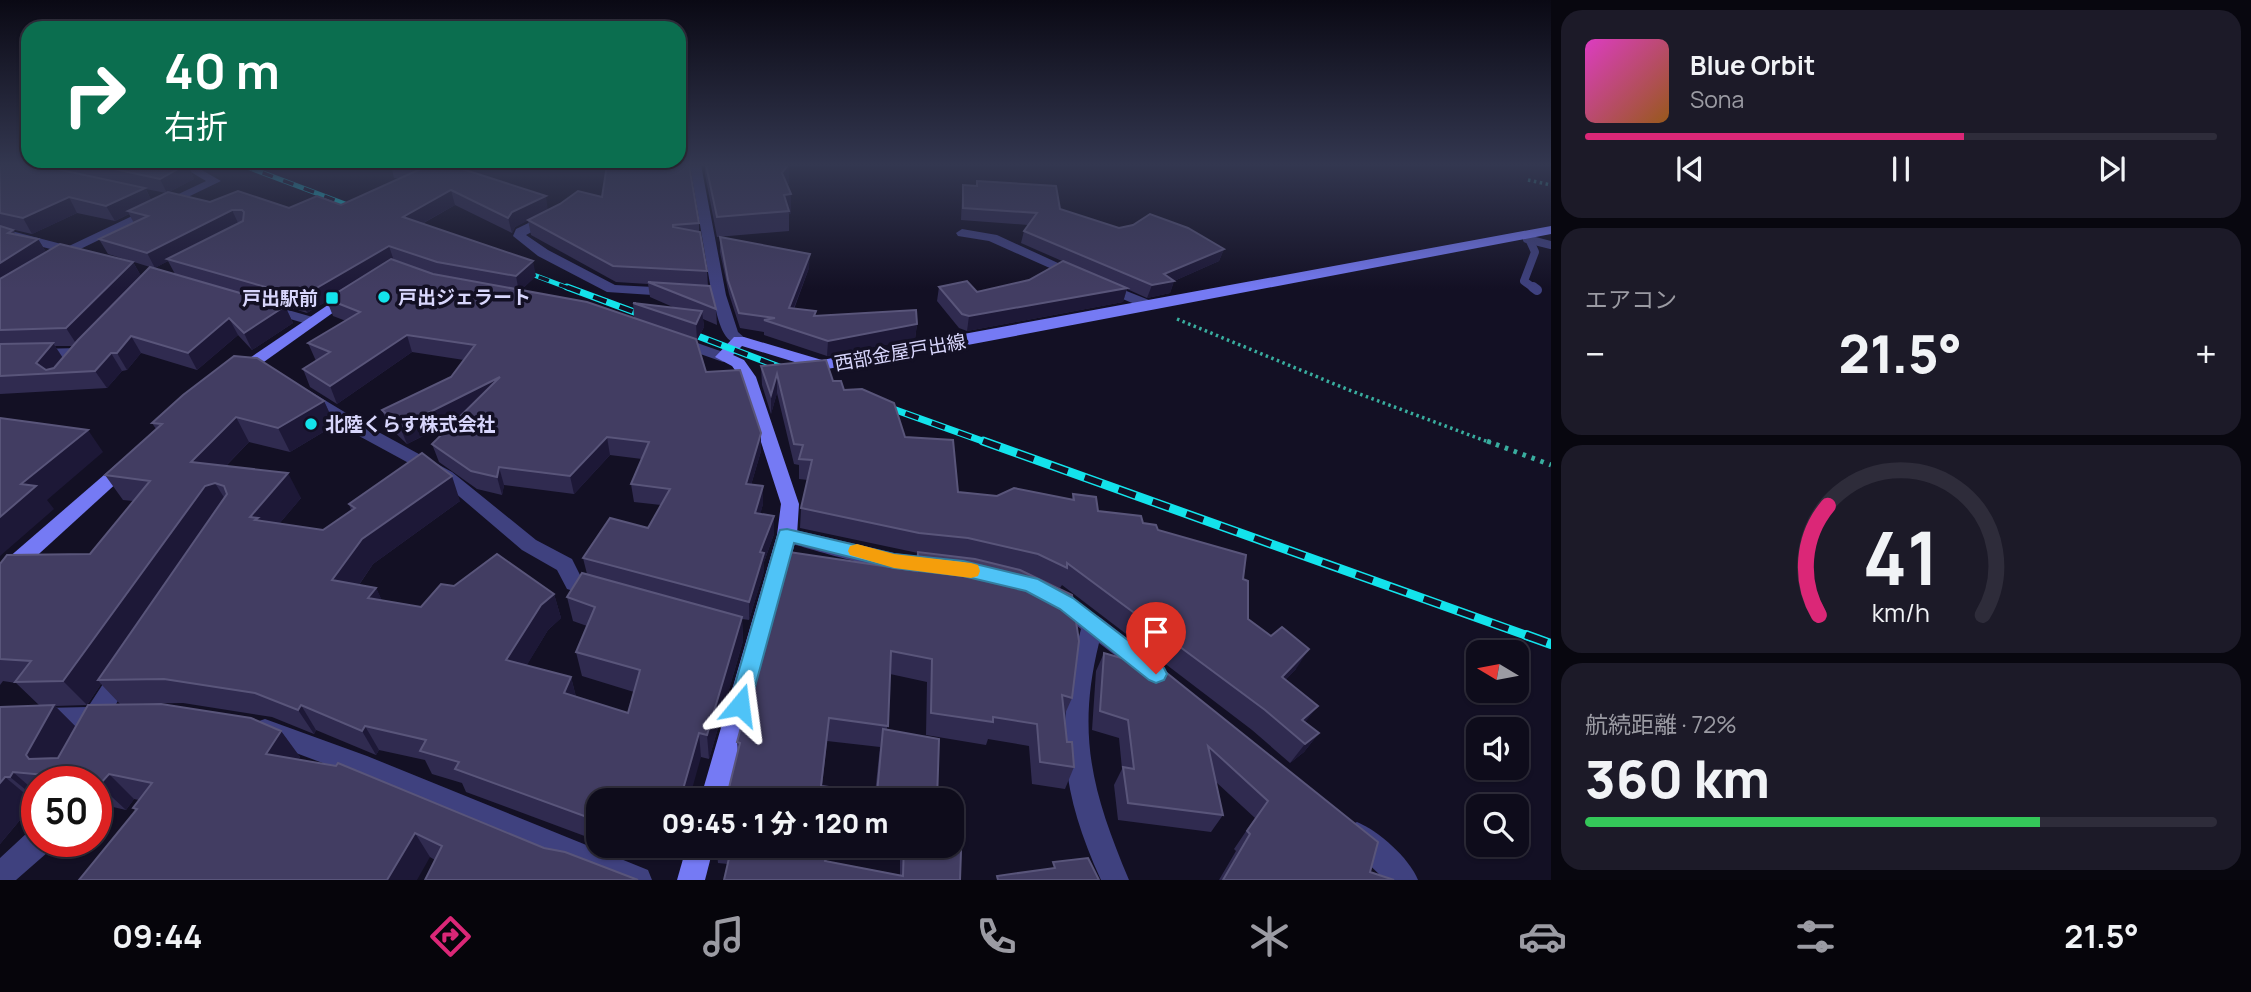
<!DOCTYPE html>
<html lang="ja">
<meta charset="utf-8">
<style>
body{margin:0;font-family:Manrope,"Noto Sans JP",sans-serif;background:#1c1a28;color:#f1f3f6;height:100vh;display:flex;flex-direction:column;font-size:26px;white-space:nowrap}
*{box-sizing:border-box;margin:0}
p{font-size:23px;color:#9b9ba3}
.icon{flex:none;width:38px;height:38px;fill:none;stroke:currentColor;stroke-width:2;stroke-linecap:round;stroke-linejoin:round}
.map{position:relative;flex:1;overflow:hidden}
.panel{display:flex;flex-direction:column;gap:10px;padding:10px;background:#08070f;width:700px}
.panel>*{flex:none}
.hud{position:absolute;left:21px;top:21px;width:665px;height:147px;border-radius:21px;box-shadow:0 2px 5px #0004,0 0 0 2px #2e2c3a;background:#0b6e4f;color:#fff;overflow:hidden}
.needle{width:46px;rotate:280deg}
.fabs{position:absolute;left:1466px;top:640px;display:grid;gap:14px}
.fabs a{display:grid;place-items:center;width:63px;height:63px;border-radius:14px;background:#0e0c1b;box-shadow:0 2px 5px #0004,0 0 0 2px #2e2c3a;font-size:35px}
.speed{position:absolute;left:21px;top:766px;display:flex;gap:14px;font-size:35px;font-weight:700;text-align:center}
.speed>*{display:grid;place-content:center;width:91px;height:91px;border-radius:50%;background:#0e0c1b;box-shadow:0 2px 5px #0004,0 0 0 2px #2e2c3a;line-height:1}
.speed .limit{border:10px solid #d22;background:#fff;color:#111}
.pin{position:absolute;display:grid;place-items:center;width:60px;height:60px;color:#fff;margin:-72px -30px;border-radius:50% 50% 50% 0;rotate:-45deg;box-shadow:0 0 7px #0007}
.pin .icon{rotate:45deg}
.me{position:absolute;width:77px;margin:-38px;rotate:16deg;stroke-linejoin:round;filter:drop-shadow(0 0 5px #0008)}
.turn{display:flex;align-items:center;gap:24px;height:147px;padding:0 28px;font-size:32px}
.turn .icon{width:91px;height:91px;stroke-width:2.5}
.turn b{display:block;font-size:49px;line-height:60px}
.big{font-size:52px;font-weight:800;line-height:1.1}
.panel .widget{flex:1;display:flex;flex-direction:column;justify-content:center;gap:10px;min-width:0;padding:0 24px;border-radius:21px;background:#1c1a28}
.panel .dial{align-items:center;gap:0}
.dial svg{height:182px;overflow:visible;fill:none;stroke:#2e2c3a;stroke-width:7;stroke-linecap:round;text-anchor:middle}
.dial text{fill:#f1f3f6;stroke:none}
.song{display:flex;align-items:center;gap:21px}
.cover{width:84px;height:84px;border-radius:10px;background:linear-gradient(135deg,hsl(310 70% 55%),hsl(30 70% 35%))}
.played{height:7px;border-radius:4px;background:linear-gradient(90deg,#db2777 60%,#2e2c3a 60%)}
.keys{display:flex;justify-content:space-around;direction:ltr}
.heat{display:flex;justify-content:space-between;align-items:center;font-size:38px;direction:ltr}
.charge{height:10px;border-radius:5px;background:linear-gradient(90deg,#34c759 72%,#2e2c3a 0)}
.trip{position:absolute;left:586px;top:788px;width:378px;height:70px;border-radius:21px;background:#0e0c1b;box-shadow:0 2px 5px #0004,0 0 0 2px #2e2c3a;font-weight:800;line-height:70px;text-align:center}
.tabs{display:flex;height:112px;justify-content:space-around;align-items:center;background:#06050b;color:#9b9ba3}
.tabs .icon{width:49px;height:49px}
.tabs .active{color:#db2777}
.tabs b{font-size:32px;color:#f1f3f6}
main{display:flex;flex:1;min-height:0}
.map>svg:first-child{display:block}
.lines{fill:none;stroke-linecap:round;stroke-linejoin:round}
.path-far1{stroke:#39ad9f;stroke-width:3.5;stroke-dasharray:2.5 3.5;stroke-linecap:butt}
.path{stroke:#39ad9f;stroke-width:5;stroke-dasharray:3.5 6;stroke-linecap:butt}
.service-far1{stroke:#3f417f;stroke-width:8}
.service{stroke:#3f417f;stroke-width:10}
.minor{fill:#3f417f;fill-rule:evenodd}
.secondary{fill:#757af4;fill-rule:evenodd}
.rail-far3-casing{stroke:#13e3eb;stroke-width:5}
.rail-far2-casing{stroke:#13e3eb;stroke-width:7}
.rail-far1-casing{stroke:#13e3eb;stroke-width:9}
.rail-casing{stroke:#13e3eb;stroke-width:10}
.rail-far3{stroke:#131024;stroke-width:3.5;stroke-dasharray:11;stroke-linecap:butt}
.rail-far2{stroke:#131024;stroke-width:4.5;stroke-dasharray:14;stroke-linecap:butt}
.rail-far1{stroke:#131024;stroke-width:6;stroke-dasharray:18;stroke-linecap:butt}
.rail{stroke:#131024;stroke-width:7;stroke-dasharray:22;stroke-linecap:butt}
.wall{fill:#302b50;fill-rule:evenodd}
.shaded-wall{fill:#1d1837}
.building{fill:#423d62;stroke:#59557a;stroke-width:2}
.route{fill:#4fc3f7;stroke:#337fa1;stroke-width:2}
.slow{fill:#f59e0b}
.poi-dot{fill:#13e3eb;stroke:#131024;stroke-width:2.5}
.labels{text-anchor:middle;dominant-baseline:central;stroke-width:7;stroke-linejoin:round;paint-order:stroke}
.poi-label{font-size:19px;font-weight:bold;fill:#d8d6fc;stroke:#131024;text-anchor:start}
.street-label{font-size:19px;fill:#d8d6fc;stroke:#131024}
</style>
<main>
<div class="map">
<svg width="1551" height="880" viewBox="0 0 1551 880">
<rect width="100%" height="100%" fill="#131024"/>
<g class="lines">
<g class="path-far1">
<path d="M1528,180L1551,185"/>
<path d="M1177,319L1349,390L1491,443"/>
</g>
<path class="path" d="M1487,441L1551,465"/>
<g class="service-far1">
<path d="M1527,239L1551,245"/>
<path d="M1530,241L1535,252L1524,281L1535,289"/>
</g>
<path class="service" d="M1533,287L1537,290"/>
<g class="minor">
<path d="M179,165H193L221,181L70,254L0,236V228L69,246L206,181Z"/>
<path d="M690,165H701L726,295L738,332L747,340L744,343C721,348 718,315 713,299L607,292L538,256L513,236L516,229L545,215H553V221L526,235L548,250L615,285L711,290Z"/>
<path d="M962,229L997,235L1082,274L1080,277H1070L989,241L958,236L956,233Z"/>
<path d="M1104,282L1154,302L1156,305L1149,309L1144,308L1099,289L1097,286Z"/>
<path d="M267,304L316,318L318,321L311,325L262,311L260,308L262,305Z"/>
<path d="M677,336L729,354L731,357L723,362L672,344L669,341L672,338Z"/>
<path d="M88,340L96,345L87,355L82,357L0,360V350L78,348Z"/>
<path d="M308,390L371,428L452,472L536,540L572,559L581,577L604,584L608,590L604,596L597,598L567,589L557,570L522,550L440,480L359,436L302,399L300,395L302,391Z"/>
<path d="M787,528L894,553L944,560L947,566L944,572C915,581 812,550 780,540L777,535L780,530Z"/>
<path d="M1055,589L1101,618L1158,662L1161,669L1158,676L1150,679L1142,676L1099,643C1076,736 1093,794 1129,880H1101C1059,788 1055,726 1081,629L1048,603L1044,597L1048,591Z"/>
<path d="M122,664L130,667L133,674L111,713L113,718L109,726L94,730L0,731V709L88,707L114,667Z"/>
<path d="M265,719L367,756L648,870L652,880H605L352,774L256,738L253,730L256,722Z"/>
<path d="M1357,822C1379,831 1409,858 1418,880H1385L1348,844L1344,835L1348,826Z"/>
<path d="M37,829V842H51L48,852L16,880H0V858L28,832Z"/>
</g>
<g class="secondary">
<path d="M1551,226V234L957,347L821,370L742,346L733,355L744,360L756,377L799,504L797,535L726,800H700L777,535L781,504L740,377L732,366L715,357L734,337H744L822,360Z"/>
<path d="M350,290L357,294L355,297L244,376H232L230,373L232,370Z"/>
<path d="M125,460L131,462L134,466L131,470L7,583L0,585V565L119,462Z"/>
<path d="M687,845H714L705,880H677Z"/>
</g>
<defs>
<g id="rail-far3">
<path d="M242,165L361,210"/>
<path d="M518,269L571,289"/>
</g>
<g id="rail-far2">
<path d="M567,287L653,319"/>
<path d="M682,330L790,371"/>
<path d="M879,404L988,443"/>
</g>
<path id="rail-far1" d="M983,441L1531,637"/>
<path id="rail" d="M1526,635L1551,644"/>
</defs>
<use href="#rail-far3" class="rail-far3-casing"/>
<use href="#rail-far2" class="rail-far2-casing"/>
<use href="#rail-far1" class="rail-far1-casing"/>
<use href="#rail" class="rail-casing"/>
<use href="#rail-far3" class="rail-far3"/>
<use href="#rail-far2" class="rail-far2"/>
<use href="#rail-far1" class="rail-far1"/>
<use href="#rail" class="rail"/>
</g>
<g class="wall">
<path d="M0,165H188L194,179L169,192L210,202L289,208L341,205L400,178H394L391,165H452L548,210L699,223V232L707,271L708,286L716,309L717,325L703,319L704,327L697,340H696L706,372L761,451L751,485L763,486V504L760,514L774,534L764,562V571L749,620L742,619L743,641L709,759L701,757L598,800V841L466,792L462,783L432,774L425,760L379,750L376,755L316,730L314,734L272,717L183,703L120,704L101,684L87,705L55,706L76,727L281,731L300,757L298,760L544,848L435,860L430,857L136,811L133,808L139,800L134,799L126,810L96,803V782H37V802H35L0,844V707L40,706L16,683L3,681L0,685V564L90,554L133,501L123,500L105,475L156,429L152,423L324,401L335,425L290,452L249,442L226,466L301,498L279,524L323,530L351,510L349,504L460,501L373,564L359,585L376,588L382,601L421,607L454,586L554,594L561,618L548,630L526,666L571,677L576,697L628,713L634,692L582,676L576,652L587,626L573,621L567,597L587,574L583,558L648,528L661,505L634,502L631,484L642,459L610,455L574,494L504,485L502,495L477,489L439,462L432,444L459,418L407,444L389,427L382,410L451,377L464,360L412,352L337,404L310,387L303,369L316,361L308,343L346,321L333,316L327,301L307,313L285,306L293,323L252,350L238,335L197,370L141,353L127,370L122,371L107,388L0,394ZM146,189L166,193L151,200ZM455,205L512,233L515,227L528,220L531,235L616,282L648,284L650,297L675,308L633,303L634,318L521,290L536,276L422,224ZM77,213L115,221L129,214L134,223L99,239L108,254L150,267L141,276L133,262L46,252L38,239L16,235L13,230L2,227L32,234ZM168,261L175,274L155,268L164,263ZM55,346H73L63,358Z"/>
<path d="M705,165H789V183L787,185L791,214H789V231L717,237L705,174Z"/>
<path d="M977,181L1060,209L1119,228L1224,249L1219,261L1174,281L1170,293L1147,298L1127,289L1123,302L967,331L959,328L937,301L939,287L977,292L1029,280L1062,261L1021,243L1024,231L1028,225L961,220L962,196L963,185L976,186Z"/>
<path d="M720,237L809,268L794,309L815,316L917,324L915,339L827,356L764,335V332L740,328L729,294L720,252Z"/>
<path d="M761,366L833,381L905,437L958,492L997,496L1072,499L1073,494L1098,511L1143,523L1158,530L1243,579L1248,619L1296,669L1285,680L1305,722L1319,733L1304,752L1290,763L1252,730L1062,585L1060,588L1028,574L1072,698L1064,716L1067,742L1074,767L1065,789L1032,784L1029,746L988,739L986,745L926,735L927,682L890,674L887,730L937,800H726L738,754L737,742L915,571L918,553L800,528L801,508L808,480L799,479V465L794,464L777,393L771,414L762,385ZM827,741L880,747L875,793L822,786Z"/>
<path d="M1124,652L1370,872L1394,880H1219L1236,851L1234,849L1255,818L1216,782L1223,815L1211,832L1118,820L1114,785L1122,769L1119,738L1092,730L1096,671L1104,653L1121,658Z"/>
<path d="M623,845H677L674,855Z"/>
<path d="M716,845H829L827,861L900,875V853L847,845H952L960,880L728,864L718,863Z"/>
</g>
<g class="shaded-wall">
<path d="M185,165H188L194,179L167,193L160,179Z"/>
<path d="M788,165H789V183L782,192V173Z"/>
<path d="M145,188L153,203L128,211L129,214L115,221L106,206Z"/>
<path d="M451,190L455,205L407,232L403,217Z"/>
<path d="M791,194V214H789L784,195Z"/>
<path d="M546,196L548,211L515,227L512,233L508,218L512,212Z"/>
<path d="M69,197L77,213L32,234L23,218Z"/>
<path d="M232,210L239,225L167,259L168,261L155,268L147,253Z"/>
<path d="M38,239L48,255L0,287V263Z"/>
<path d="M389,246L394,261L327,299V301L307,313L301,297Z"/>
<path d="M1224,249L1219,261L1174,281L1170,293L1147,298L1152,285L1164,274Z"/>
<path d="M810,254L809,268L788,323L789,308Z"/>
<path d="M533,261L536,276L519,292L516,276Z"/>
<path d="M133,262L142,278L77,345L66,328Z"/>
<path d="M1127,288L1123,302L967,331L969,316Z"/>
<path d="M285,306L293,323L252,350L244,333Z"/>
<path d="M702,311L704,327L697,340L696,324Z"/>
<path d="M229,318L238,335L197,370L188,353Z"/>
<path d="M917,324L915,339L827,356L828,341Z"/>
<path d="M407,335L412,352L337,404L330,386Z"/>
<path d="M131,336L141,353L127,370L117,353Z"/>
<path d="M53,343L64,360L54,373H44L36,363Z"/>
<path d="M111,353L122,371L107,388L95,371Z"/>
<path d="M777,374V393L771,414V395Z"/>
<path d="M500,377L505,395L407,444L400,427Z"/>
<path d="M324,401L335,425L290,452L278,428Z"/>
<path d="M236,417L249,442L207,485L215,483L230,507L98,680L101,684L87,705L63,681L191,462Z"/>
<path d="M88,430L103,452L47,500L54,509L0,556V517L21,484Z"/>
<path d="M761,433V451L746,502V484Z"/>
<path d="M607,437L610,455L574,494L570,476Z"/>
<path d="M499,467L504,485L502,495L497,477Z"/>
<path d="M288,473L301,498L268,537L250,517Z"/>
<path d="M452,476L460,501L373,564L345,605L332,580L362,539Z"/>
<path d="M763,486V504L756,531L755,513Z"/>
<path d="M774,516V534L764,562V571L749,620V602L760,552Z"/>
<path d="M376,588L388,613L368,598Z"/>
<path d="M554,594L561,618L548,630L515,685L506,660L541,605Z"/>
<path d="M742,617L743,641L709,759L707,735Z"/>
<path d="M1309,649L1296,669L1269,697L1282,677Z"/>
<path d="M571,677L577,701L564,693Z"/>
<path d="M54,705L81,732L47,776L29,759L26,755Z"/>
<path d="M301,705L316,730L314,734L298,710Z"/>
<path d="M1318,706L1303,725L1302,720Z"/>
<path d="M365,726L379,750L376,755L362,731Z"/>
<path d="M281,731L300,757L285,780L266,754Z"/>
<path d="M699,733L701,757L689,800H680Z"/>
<path d="M1319,733L1304,752L1290,763L1305,744Z"/>
<path d="M13,772L37,793V799L10,777Z"/>
<path d="M109,774L134,799L126,810L99,785Z"/>
<path d="M5,777L35,802L0,844V783Z"/>
<path d="M415,833L430,857L417,880H387Z"/>
<path d="M673,845H677L674,855Z"/>
</g>
<g class="building">
<path d="M0,165H38L145,188L106,206L69,197L23,218L0,213Z"/>
<path d="M96,165H185L160,179Z"/>
<path d="M407,165H450L546,196L512,212L508,218L451,190L403,217L533,261L516,276L437,262L389,246L301,297L167,259L243,221L244,212L242,210H232L147,253L99,239L148,216L128,211L168,192L210,202L238,191L289,208L317,196L341,205L425,167Z"/>
<path d="M607,165H689L699,223L673,225V227L700,232L707,271L613,266L528,220L560,204L578,191L602,197Z"/>
<path d="M706,165H788L782,173L791,194L784,195L789,211L717,217Z"/>
<path d="M977,181L1056,186L1060,209L1119,228L1133,225L1150,214L1188,228L1224,249L1164,274L1174,281L1152,285L1024,231L1037,213L963,208V185L977,186Z"/>
<path d="M0,226L13,230L8,233L38,239L0,263Z"/>
<path d="M720,237L810,254L789,308L816,311L814,316L916,310L917,324L828,341L764,320L775,318L739,313L728,280Z"/>
<path d="M60,244L133,262L66,328L0,330V279Z"/>
<path d="M391,259L433,274L587,302L696,339L706,372L740,370L761,433L746,484L763,486L755,513L774,516L760,552L764,553L749,602L583,558L610,518L648,528L670,489L631,484L649,442L607,437L570,476L499,467L497,477L471,471L432,444L500,377L400,427L382,410L451,377L475,345L407,335L330,386L303,369L330,352L308,343L360,312L327,299Z"/>
<path d="M1063,261L1127,288L969,316L962,314L939,287L967,281L977,292L1029,280Z"/>
<path d="M150,267L285,306L244,333L229,318L188,353L131,336L117,353H111L95,371L0,376V344L53,343L36,363L46,370L54,368L78,340Z"/>
<path d="M648,282L710,286L716,309Z"/>
<path d="M633,303L702,311L696,324Z"/>
<path d="M234,356L257,358L324,401L278,428L236,417L191,462L288,473L250,517L258,518L255,520L323,530L355,508L349,504L422,453L452,476L362,539L332,580L376,588L368,598L421,607L441,584L454,586L497,554L554,594L541,605L506,660L571,677L564,693L628,713L640,670L576,652L595,607L567,597L582,573L742,617L707,735L699,733L680,800H598V819L587,817L455,769L459,762L420,751L426,740L365,726L362,731L301,705L298,710L255,693L164,679L98,680L227,494L224,486L215,483L205,486L63,681L15,682L31,661L0,659V564L7,555L90,554L150,481L105,475L162,424L152,423L183,395Z"/>
<path d="M826,360L833,381H841L844,390L862,389L894,403L905,437L953,440L958,492L997,496L1014,488L1074,500L1073,494L1096,497L1098,511L1141,516L1143,523L1156,525L1158,530L1246,555L1243,579L1248,581V619L1271,636L1282,627L1309,649L1282,677L1318,706L1302,720L1319,733L1305,744L1265,710L1067,563V568L1038,554L968,538L919,533L801,508L812,460L799,459L803,445L794,444L777,374L771,395L761,366Z"/>
<path d="M0,418L88,430L21,484L36,486L0,517Z"/>
<path d="M789,552L917,571L918,552L975,559L1020,570L1072,595L1079,641L1072,698L1062,695L1067,742H1072L1074,767L1040,762L1037,724L993,717V722L931,713L932,659L891,651L888,726L829,718L821,786L877,793L883,729L939,739L937,800H726L740,743L737,742Z"/>
<path d="M1124,652L1148,658L1378,842L1370,872L1394,880H1223L1250,834L1247,831L1268,801L1208,746L1223,815L1128,803L1123,767L1134,769L1128,720L1100,711L1104,653L1125,659Z"/>
<path d="M161,704L251,718L281,731L266,754L336,766L338,763L544,848L565,852L638,880H425L442,846L415,833L387,880H79L137,809L133,808L152,783L109,774L99,785L96,784V782H88L67,777L13,772L10,777H5L0,783V707L54,705L26,755L29,759L58,758L88,705Z"/>
<path d="M952,821L962,822L960,880H724L732,845H828L825,861L903,876L904,845H952Z"/>
<path d="M1088,858L1099,880H998L997,876L1055,868L1053,862Z"/>
</g>
<linearGradient id="sky" x2="0" y2="1"><stop stop-color="#0a0914"/><stop offset="0.57" stop-color="#333750"/><stop offset="1" stop-color="#333750" stop-opacity="0"/></linearGradient>
<rect width="1551" height="289" fill="url(#sky)"/>
<path class="route" d="M787,529L894,554L963,561L1038,579L1073,598L1164,668L1167,674L1164,680L1156,683L1149,680L1060,609L1026,591L963,576L894,568L794,543L750,705L747,712L740,715L732,712L729,705L778,535L780,530Z"/>
<path class="slow" d="M857,544L894,554L971,563L978,565L980,571L978,576L971,578L894,568L850,555L848,551L850,546Z"/>
<g class="poi-dot">
<circle cx="384" cy="297" r="7"/>
<rect x="325" y="291" width="14" height="14" rx="3.5"/>
<circle cx="311" cy="424" r="7"/>
</g>
<g class="labels">
<g class="poi-label">
<text x="398" y="297">戸出ジェラート</text>
<text x="318" y="298" text-anchor="end">戸出駅前</text>
<text x="325" y="424">北陸くらす株式会社</text>
</g>
<g class="street-label">
<text transform="translate(900 352) rotate(-10)">西部金屋戸出線</text>
</g>
</g>
</svg>
<div class="fabs">
<a><svg class="needle" viewBox="-14 -14 28 28"><path d="M0-13l5 13h-10z" fill="#e53935"/><path d="M0 13l5-13h-10z" fill="#9b9ba3"/></svg></a>
<a><svg class="icon" aria-label="sound" viewBox="0 0 24 24"><path d="M4 9h4l5-4v14l-5-4H4zM17 9q2 3 0 6"/></svg></a>
<a><svg class="icon" aria-label="search" viewBox="0 0 24 24"><circle cx="10" cy="10" r="6"/><path d="M15 15l6 6"/></svg></a>
</div>
<div class="speed"><div class="limit">50</div></div>
<div class="pin" style="left:1156px;top:674px;background:#d93025"><svg class="icon" aria-label="arrive" viewBox="0 0 24 24"><path d="M6 21V4h12l-3 4 3 4H6"/></svg></div>
<svg class="me" style="left:740px;top:705px" viewBox="-20 -20 40 40"><path d="M0-17L14 15 0 8-14 15z" fill="#4fc3f7" stroke="#fff" stroke-width="4"/></svg>
<div class="trip">09:45 · 1 分 · 120 m</div>
<div class="hud">
<div class="turn"><svg class="icon" aria-label="right" viewBox="0 0 24 24"><path d="M7 20v-9h11M14 6l5 5-5 5"/></svg><div><b>40 m</b>右折</div></div>
</div>
</div>
<section class="panel">
<div class="widget">
<div class="song"><i class="cover"></i><div><b>Blue Orbit</b><p>Sona</p></div></div>
<div class="played"></div>
<div class="keys"><svg class="icon" aria-label="previous" viewBox="0 0 24 24"><path d="M18 5L8 12l10 7zM5 5v14"/></svg><svg class="icon" aria-label="pause" viewBox="0 0 24 24"><path d="M8 5v14M16 5v14"/></svg><svg class="icon" aria-label="next" viewBox="0 0 24 24"><path d="M6 5l10 7-10 7zM19 5v14"/></svg></div>
</div>
<div class="widget"><p>エアコン</p>
<div class="heat"><a>−</a><b class="big">21.5°</b><a>+</a></div>
</div>
<div class="widget dial"><svg viewBox="0 0 100 80">
<path d="M14 69A42 42 0 1 1 86 69"/>
<path d="M14 69A42 42 0 0 1 18 21" stroke="#db2777"/>
<text x="50" y="56" font-size="32" font-weight="700">41</text>
<text x="50" y="72" font-size="11">km/h</text>
</svg></div>
<div class="widget"><p>航続距離 · 72%</p><b class="big">360 km</b><div class="charge"></div></div>
</section>
</main>
<nav class="tabs">
<b>09:44</b>
<svg class="icon active" aria-label="directions" viewBox="0 0 24 24"><path d="M12 3l9 9-9 9-9-9zM9 14v-3h6M13 9l2 2-2 2"/></svg>
<svg class="icon" aria-label="music" viewBox="0 0 24 24"><path d="M9 18V5l10-2v13"/><circle cx="6" cy="18" r="3"/><circle cx="16" cy="16" r="3"/></svg>
<svg class="icon" aria-label="phone" viewBox="0 0 24 24"><path d="M5 4h4l2 5-3 2q2 4 5 5l2-3 5 2v4C11 20 4 13 5 4z"/></svg>
<svg class="icon" aria-label="climate" viewBox="0 0 24 24"><path d="M12 3v18M4 7l16 10M4 17L20 7"/></svg>
<svg class="icon" aria-label="car" viewBox="0 0 24 24"><path d="M5 17H2v-5l4-1 3-4h7l3 4 3 1v5h-3M9 17h6M6 11h13"/><circle cx="7" cy="17" r="2"/><circle cx="17" cy="17" r="2"/></svg>
<svg class="icon" aria-label="filters" viewBox="0 0 24 24"><path d="M4 7h16M4 17h16"/><circle cx="9" cy="7" r="2"/><circle cx="15" cy="17" r="2"/></svg>
<b>21.5°</b>
</nav>
